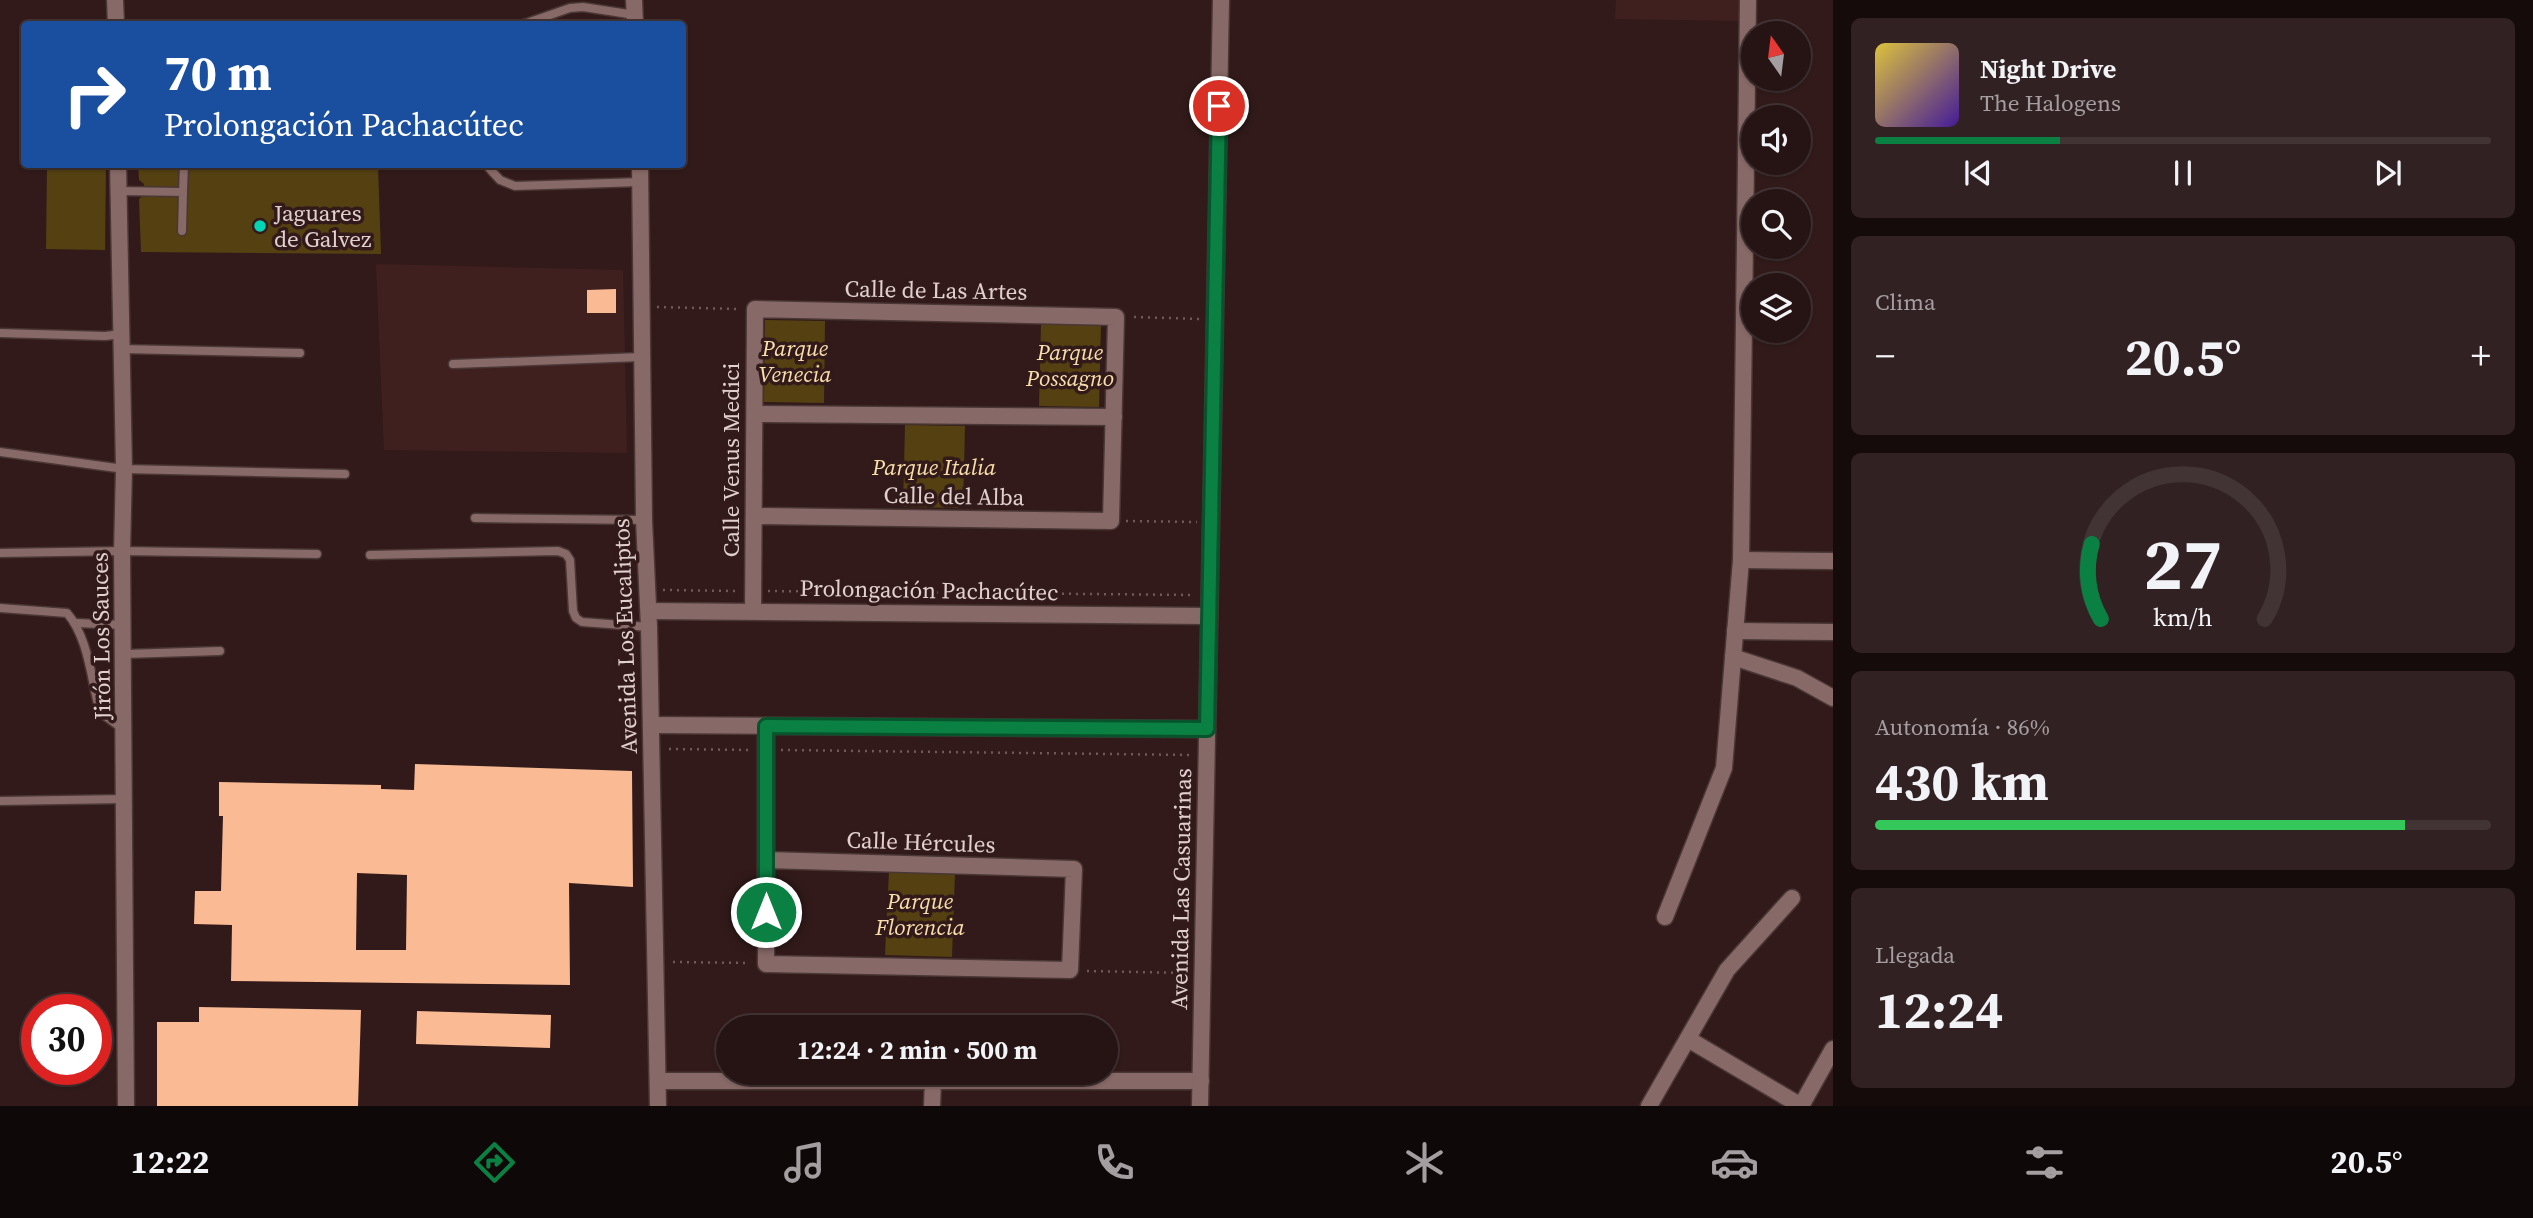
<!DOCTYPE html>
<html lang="es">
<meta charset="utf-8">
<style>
body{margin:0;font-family:"Source Serif 4",serif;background:#322122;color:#f1f3f6;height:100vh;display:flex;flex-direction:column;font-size:26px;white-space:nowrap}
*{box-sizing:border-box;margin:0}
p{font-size:23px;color:#a49ea0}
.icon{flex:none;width:38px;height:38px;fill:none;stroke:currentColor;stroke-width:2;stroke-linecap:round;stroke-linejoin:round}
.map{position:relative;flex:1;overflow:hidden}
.drawer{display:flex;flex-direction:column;gap:18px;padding:18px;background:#150b0b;width:700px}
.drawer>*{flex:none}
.guide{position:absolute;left:21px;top:21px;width:665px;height:147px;border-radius:7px;box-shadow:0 2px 5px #0004,0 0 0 2px #423334;background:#1a4fa0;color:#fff;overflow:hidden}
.needle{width:46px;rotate:346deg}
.tools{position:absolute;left:1741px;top:21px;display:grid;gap:14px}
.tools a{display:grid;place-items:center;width:70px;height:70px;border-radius:50%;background:#261414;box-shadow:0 2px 5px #0004,0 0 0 2px #423334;font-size:35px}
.speed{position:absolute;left:21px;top:994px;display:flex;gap:14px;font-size:35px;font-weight:700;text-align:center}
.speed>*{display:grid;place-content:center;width:91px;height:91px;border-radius:50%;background:#261414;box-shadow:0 2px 5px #0004,0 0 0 2px #423334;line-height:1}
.speed .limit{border:10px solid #d22;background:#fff;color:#111}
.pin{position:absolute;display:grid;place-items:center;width:60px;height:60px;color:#fff;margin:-30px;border:4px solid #fff;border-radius:50%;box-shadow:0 2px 7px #0007}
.me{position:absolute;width:77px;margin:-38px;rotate:0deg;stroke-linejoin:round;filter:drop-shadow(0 0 5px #0008)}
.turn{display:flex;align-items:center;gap:24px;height:147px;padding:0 28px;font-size:32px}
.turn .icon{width:91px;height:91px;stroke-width:2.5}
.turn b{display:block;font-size:49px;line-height:60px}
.big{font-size:52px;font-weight:700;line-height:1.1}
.drawer .widget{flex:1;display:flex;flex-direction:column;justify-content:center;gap:10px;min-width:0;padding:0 24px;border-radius:10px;background:#322122}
.drawer .dial{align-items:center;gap:0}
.dial svg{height:182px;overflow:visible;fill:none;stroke:#423334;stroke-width:7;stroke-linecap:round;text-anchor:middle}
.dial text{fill:#f1f3f6;stroke:none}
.song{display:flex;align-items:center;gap:21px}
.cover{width:84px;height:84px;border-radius:10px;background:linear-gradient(135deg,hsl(50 70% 55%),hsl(260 70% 35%))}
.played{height:7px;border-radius:4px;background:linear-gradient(90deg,#0b8043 30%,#423334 30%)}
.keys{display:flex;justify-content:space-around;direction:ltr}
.heat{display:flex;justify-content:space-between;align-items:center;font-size:38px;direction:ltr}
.charge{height:10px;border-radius:5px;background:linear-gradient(90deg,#34c759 86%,#423334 0)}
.trip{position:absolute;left:716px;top:1015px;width:402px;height:70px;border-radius:35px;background:#261414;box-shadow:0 2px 5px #0004,0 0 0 2px #423334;font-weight:700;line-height:70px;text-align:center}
.dock{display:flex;height:112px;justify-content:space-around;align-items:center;background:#0f0808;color:#a49ea0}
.dock .icon{width:49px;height:49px}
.dock .on{color:#0b8043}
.dock b{font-size:32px;color:#f1f3f6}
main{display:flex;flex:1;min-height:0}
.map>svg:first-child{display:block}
.built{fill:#3f201f}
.green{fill:#544011}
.building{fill:#fabb94;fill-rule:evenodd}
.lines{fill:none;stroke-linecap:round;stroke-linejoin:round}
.lane-casing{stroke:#493635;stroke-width:11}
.street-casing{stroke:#493635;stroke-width:19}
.path{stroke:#6f5959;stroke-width:2.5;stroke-dasharray:2 5;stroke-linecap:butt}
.lane{stroke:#876967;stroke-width:8}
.street{stroke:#876967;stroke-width:16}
.route-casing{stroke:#07532c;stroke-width:18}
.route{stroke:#0b8043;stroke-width:12}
.poi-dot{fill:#01d5b6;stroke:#321a1a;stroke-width:2.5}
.labels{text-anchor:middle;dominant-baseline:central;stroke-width:7;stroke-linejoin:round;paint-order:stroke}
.poi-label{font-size:23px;fill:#e2d0cf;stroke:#321a1a;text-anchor:start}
.street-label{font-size:23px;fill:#e2d0cf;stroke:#321a1a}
.park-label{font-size:23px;font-style:italic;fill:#f9dfac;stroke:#321a1a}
</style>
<main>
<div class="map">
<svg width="1833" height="1106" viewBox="0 0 1833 1106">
<rect width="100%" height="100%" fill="#321a1a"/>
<g class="built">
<path d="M1616,0H1742L1741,21L1615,19Z"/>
<path d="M376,264L623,270L627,453L384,450Z"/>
</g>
<g class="green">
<path d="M47,165H106L105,250L46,249Z"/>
<path d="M138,165H378L381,254L141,252L139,199L144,195V184L139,180Z"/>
<path d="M765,320L825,321L824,403L764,402Z"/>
<path d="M1041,324H1101L1099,407L1039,406Z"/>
<path d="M905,425L965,426L963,508L903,507Z"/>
<path d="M889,871L955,873L952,957L885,955Z"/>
</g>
<g class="building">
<path d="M616,289V313H587V290Z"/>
<path d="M415,764L632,771L633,887L569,883L570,985L231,981L232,925L194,924L195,891H221L223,816H219V782L381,785V789L414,790ZM357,873L407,875L406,950H356Z"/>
<path d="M199,1007L361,1010L358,1106H157V1022H199Z"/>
<path d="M417,1011L551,1015L550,1048L416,1044Z"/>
</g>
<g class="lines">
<defs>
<g id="lane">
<path d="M524,24L570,8L583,7L635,15"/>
<path d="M489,168L500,180L515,186L641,182"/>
<path d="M119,191L183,192L182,231"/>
<path d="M183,192L184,164"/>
<path d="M0,333L105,336L122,334"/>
<path d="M122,349L300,353"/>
<path d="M453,364L641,357"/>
<path d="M0,452L124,469L345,474"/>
<path d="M475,518L644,520"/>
<path d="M0,553L122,551L317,554"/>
<path d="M370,555L558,551L566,554L570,560L573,611L576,618L582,622L649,627"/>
<path d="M0,608L67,613C88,637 91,678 99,708L104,715L123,729"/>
<path d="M76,623L124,625"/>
<path d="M125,654L220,651"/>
<path d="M0,801L125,799"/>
</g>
<g id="street">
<path d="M115,0L116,24"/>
<path d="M634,0L635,24"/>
<path d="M118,164L124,469L122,551L126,1106"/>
<path d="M640,164L644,520L649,627L658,1106"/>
<path d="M755,414L1114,417"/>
<path d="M1741,560L1833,561"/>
<path d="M649,611L1209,616"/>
<path d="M753,611L755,309L1116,317L1111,521L754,516"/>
<path d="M1735,631L1833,632"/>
<path d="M1733,657L1797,678L1833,698"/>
<path d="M651,725L1207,729"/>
<path d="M766,726V964L1070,970L1074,869L766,860"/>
<path d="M1665,917L1724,768L1741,560L1748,0"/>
<path d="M1688,1039L1801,1106"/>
<path d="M658,1081H1201"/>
<path d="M932,1106L933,1081"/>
<path d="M1200,1106L1221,0"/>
<path d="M1649,1106L1727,970L1792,898"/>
<path d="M1801,1106L1833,1049"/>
</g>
</defs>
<use href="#lane" class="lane-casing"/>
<use href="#street" class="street-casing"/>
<g class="path">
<path d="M657,307L738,309"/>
<path d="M1134,317L1200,319"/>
<path d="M1126,521L1197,522"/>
<path d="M663,590L737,591"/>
<path d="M768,591L1195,595"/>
<path d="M669,749L750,750"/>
<path d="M781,750L1191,755"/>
<path d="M673,962L750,963"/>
<path d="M1087,971L1186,973"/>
</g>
<use href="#lane" class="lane"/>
<use href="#street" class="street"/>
</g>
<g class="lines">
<defs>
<path id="route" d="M766,912V726L1207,729L1219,106"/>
</defs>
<use href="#route" class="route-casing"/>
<use href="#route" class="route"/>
</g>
<circle class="poi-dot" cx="260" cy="226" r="7"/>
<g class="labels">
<g class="poi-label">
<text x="274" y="213">Jaguares<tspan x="274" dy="26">de Galvez</tspan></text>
</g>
<g class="street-label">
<text transform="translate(936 290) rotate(1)">Calle de Las Artes</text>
<text transform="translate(731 460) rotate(-90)">Calle Venus Medici</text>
<text transform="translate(954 496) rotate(1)">Calle del Alba</text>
<text transform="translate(929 590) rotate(1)">Prolongación Pachacútec</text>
<text transform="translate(101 636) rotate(-91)">Jirón Los Sauces</text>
<text transform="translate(625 636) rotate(-92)">Avenida Los Eucaliptos</text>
<text transform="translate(921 842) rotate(2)">Calle Hércules</text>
<text transform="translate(1181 889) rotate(-89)">Avenida Las Casuarinas</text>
</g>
<g class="park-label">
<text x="795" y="348">Parque<tspan x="795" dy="26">Venecia</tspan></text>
<text x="1070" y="352">Parque<tspan x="1070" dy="26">Possagno</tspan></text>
<text x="934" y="467">Parque Italia</text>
<text x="920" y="901">Parque<tspan x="920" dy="26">Florencia</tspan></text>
</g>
</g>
</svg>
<div class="tools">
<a><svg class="needle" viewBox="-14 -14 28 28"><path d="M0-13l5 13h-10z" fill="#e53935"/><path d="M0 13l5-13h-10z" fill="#a49ea0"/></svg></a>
<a><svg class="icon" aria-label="sound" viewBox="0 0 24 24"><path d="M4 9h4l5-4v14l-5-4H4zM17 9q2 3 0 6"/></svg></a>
<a><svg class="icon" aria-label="search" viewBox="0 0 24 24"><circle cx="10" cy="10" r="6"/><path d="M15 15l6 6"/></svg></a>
<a><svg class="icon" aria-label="layers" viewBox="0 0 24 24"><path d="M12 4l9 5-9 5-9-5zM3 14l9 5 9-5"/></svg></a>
</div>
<div class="speed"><div class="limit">30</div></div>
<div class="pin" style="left:1219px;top:106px;background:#d93025"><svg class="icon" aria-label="arrive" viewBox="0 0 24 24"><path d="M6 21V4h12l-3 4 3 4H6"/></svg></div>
<svg class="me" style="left:766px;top:912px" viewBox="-20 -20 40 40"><circle r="17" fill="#0b8043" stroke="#fff" stroke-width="3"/><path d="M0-11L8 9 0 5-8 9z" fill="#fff"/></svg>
<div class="trip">12:24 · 2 min · 500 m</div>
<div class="guide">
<div class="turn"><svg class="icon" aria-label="right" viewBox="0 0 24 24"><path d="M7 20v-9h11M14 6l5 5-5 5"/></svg><div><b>70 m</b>Prolongación Pachacútec</div></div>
</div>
</div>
<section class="drawer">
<div class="widget">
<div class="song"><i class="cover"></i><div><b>Night Drive</b><p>The Halogens</p></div></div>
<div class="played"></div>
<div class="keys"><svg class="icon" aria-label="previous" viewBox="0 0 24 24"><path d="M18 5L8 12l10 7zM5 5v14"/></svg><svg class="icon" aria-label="pause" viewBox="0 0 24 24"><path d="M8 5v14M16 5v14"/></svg><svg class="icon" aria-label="next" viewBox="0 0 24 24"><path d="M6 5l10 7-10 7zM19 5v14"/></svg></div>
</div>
<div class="widget"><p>Clima</p>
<div class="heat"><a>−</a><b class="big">20.5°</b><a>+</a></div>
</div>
<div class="widget dial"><svg viewBox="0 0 100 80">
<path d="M14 69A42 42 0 1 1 86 69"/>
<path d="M14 69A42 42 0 0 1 10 36" stroke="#0b8043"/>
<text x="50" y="56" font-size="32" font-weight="700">27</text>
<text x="50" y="72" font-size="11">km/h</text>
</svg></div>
<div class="widget"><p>Autonomía · 86%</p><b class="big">430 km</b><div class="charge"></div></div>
<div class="widget"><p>Llegada</p><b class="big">12:24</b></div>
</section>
</main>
<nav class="dock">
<b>12:22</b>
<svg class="icon on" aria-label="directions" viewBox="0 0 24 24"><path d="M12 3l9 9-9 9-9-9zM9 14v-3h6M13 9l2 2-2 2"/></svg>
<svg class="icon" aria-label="music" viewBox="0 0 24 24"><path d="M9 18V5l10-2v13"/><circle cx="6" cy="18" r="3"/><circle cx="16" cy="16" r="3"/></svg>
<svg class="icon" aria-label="phone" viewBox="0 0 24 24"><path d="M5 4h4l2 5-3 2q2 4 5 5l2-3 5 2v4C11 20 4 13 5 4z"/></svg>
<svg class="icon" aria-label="climate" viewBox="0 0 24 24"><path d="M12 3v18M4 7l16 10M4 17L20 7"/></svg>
<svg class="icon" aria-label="car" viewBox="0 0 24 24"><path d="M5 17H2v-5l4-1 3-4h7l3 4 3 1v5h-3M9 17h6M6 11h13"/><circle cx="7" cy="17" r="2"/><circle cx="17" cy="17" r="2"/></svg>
<svg class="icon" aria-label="filters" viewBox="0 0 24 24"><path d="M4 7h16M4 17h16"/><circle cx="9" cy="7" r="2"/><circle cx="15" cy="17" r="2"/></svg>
<b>20.5°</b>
</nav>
